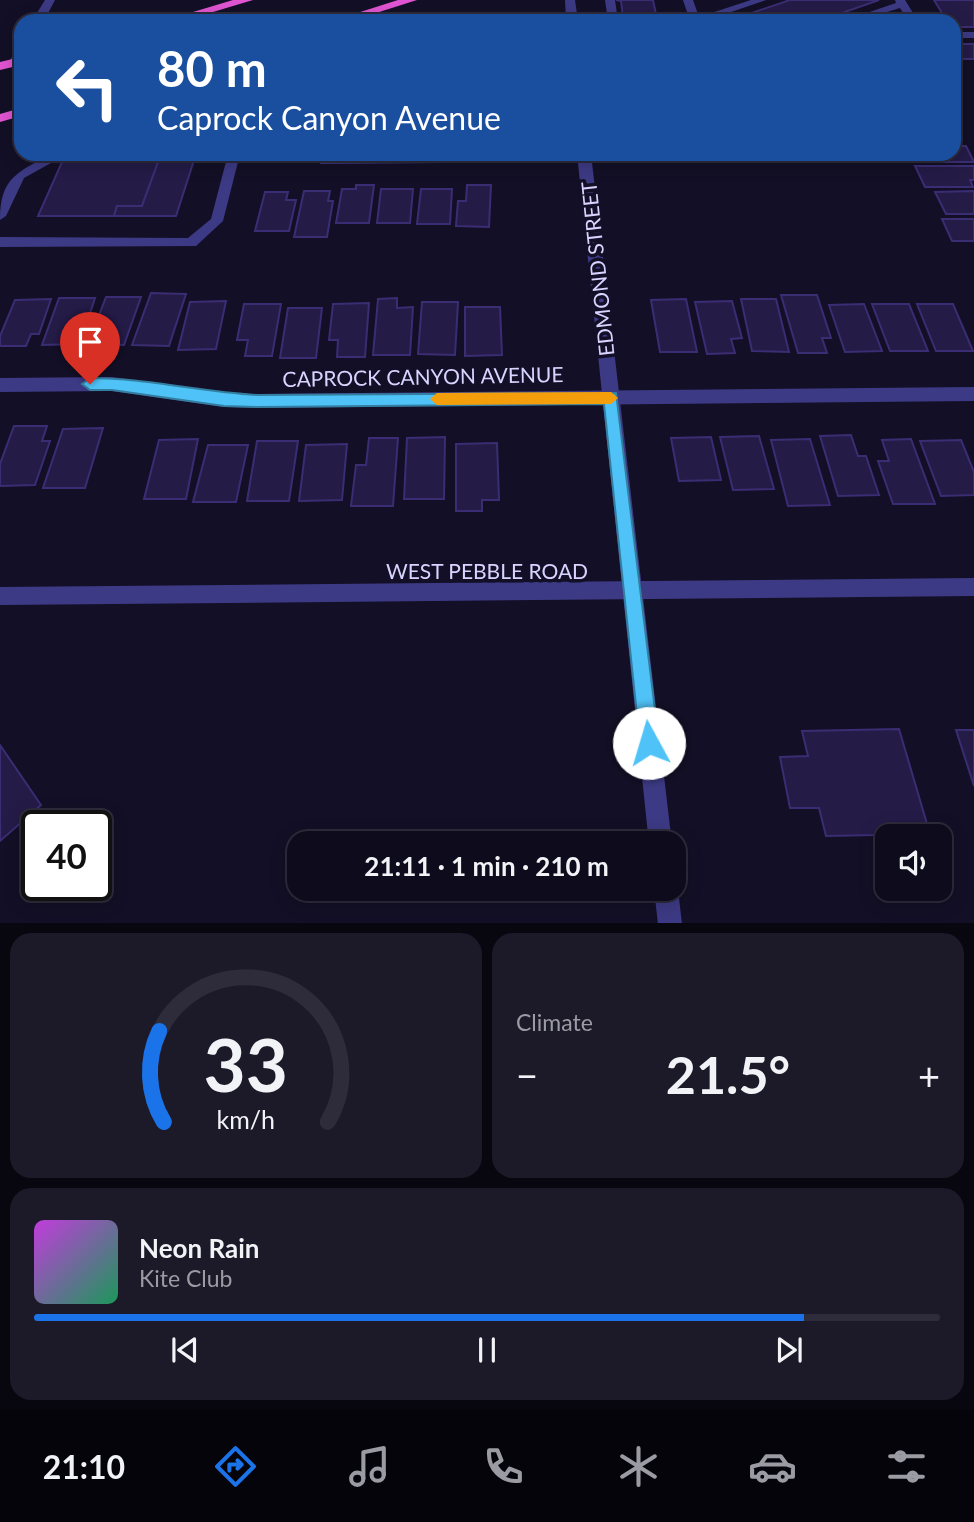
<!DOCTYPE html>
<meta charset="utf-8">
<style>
body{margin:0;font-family:Lato,sans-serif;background:#1c1929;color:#f1f3f6;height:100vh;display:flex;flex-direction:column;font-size:26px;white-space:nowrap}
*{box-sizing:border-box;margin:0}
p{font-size:23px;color:#9b9ba3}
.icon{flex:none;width:38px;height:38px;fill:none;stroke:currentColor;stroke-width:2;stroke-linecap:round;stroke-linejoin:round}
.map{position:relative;height:923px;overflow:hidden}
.side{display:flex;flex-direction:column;gap:10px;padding:10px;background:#08060f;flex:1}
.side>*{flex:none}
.hud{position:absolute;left:14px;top:14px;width:947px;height:147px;border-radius:21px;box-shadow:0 4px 18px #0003,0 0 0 2px #2e2b3b;background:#1a4fa0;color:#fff;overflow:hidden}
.buttons{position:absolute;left:875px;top:824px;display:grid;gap:14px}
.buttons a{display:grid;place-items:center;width:77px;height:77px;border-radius:14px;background:#0e0b1c;box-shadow:0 4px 18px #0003,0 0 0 2px #2e2b3b;font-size:35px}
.speed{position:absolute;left:21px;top:810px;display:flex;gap:14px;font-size:35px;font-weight:700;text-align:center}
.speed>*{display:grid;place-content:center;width:91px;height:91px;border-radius:50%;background:#0e0b1c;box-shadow:0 4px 18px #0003,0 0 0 2px #2e2b3b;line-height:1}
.speed .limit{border:4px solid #111;border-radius:10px;background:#fff;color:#111}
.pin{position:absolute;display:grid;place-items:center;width:60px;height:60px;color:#fff;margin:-72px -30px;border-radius:50% 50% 50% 0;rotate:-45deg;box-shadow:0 0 7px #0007}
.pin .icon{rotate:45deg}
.me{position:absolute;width:77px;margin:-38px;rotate:354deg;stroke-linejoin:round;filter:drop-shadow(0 0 5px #0008)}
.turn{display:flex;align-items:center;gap:24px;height:147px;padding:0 28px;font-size:32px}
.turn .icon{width:91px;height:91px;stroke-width:2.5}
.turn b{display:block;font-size:49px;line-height:60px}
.big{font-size:52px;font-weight:700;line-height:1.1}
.side .widget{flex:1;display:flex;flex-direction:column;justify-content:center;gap:10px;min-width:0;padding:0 24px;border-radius:21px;background:#1c1929}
.side .dial{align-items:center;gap:0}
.dial svg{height:182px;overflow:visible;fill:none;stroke:#2e2b3b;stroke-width:7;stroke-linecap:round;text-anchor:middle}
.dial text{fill:#f1f3f6;stroke:none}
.song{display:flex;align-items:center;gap:21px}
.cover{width:84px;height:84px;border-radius:10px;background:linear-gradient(135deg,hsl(290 70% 55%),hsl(150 70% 35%))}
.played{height:7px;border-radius:4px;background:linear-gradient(90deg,#1a73e8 85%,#2e2b3b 85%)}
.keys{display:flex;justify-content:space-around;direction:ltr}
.heat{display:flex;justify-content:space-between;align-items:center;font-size:38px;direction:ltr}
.side .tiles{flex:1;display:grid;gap:10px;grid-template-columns:1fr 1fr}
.widget:last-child{grid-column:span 2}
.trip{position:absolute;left:287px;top:831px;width:399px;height:70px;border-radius:21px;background:#0e0b1c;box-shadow:0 4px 18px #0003,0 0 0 2px #2e2b3b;font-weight:700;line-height:70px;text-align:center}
.tab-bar{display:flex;height:112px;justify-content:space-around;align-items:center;background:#06040b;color:#9b9ba3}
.tab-bar .icon{width:49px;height:49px}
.tab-bar .current{color:#1a73e8}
.tab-bar b{font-size:32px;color:#f1f3f6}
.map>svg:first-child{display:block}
.building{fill:#241b47;stroke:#3b2d73;stroke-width:2}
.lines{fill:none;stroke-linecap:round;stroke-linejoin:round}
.service{fill:#3d3a85;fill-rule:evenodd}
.minor{fill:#3d3a85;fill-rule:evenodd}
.tertiary{fill:#3d3a85;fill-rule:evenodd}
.trunk{fill:#e055d1;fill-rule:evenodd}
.route{fill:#4fc3f7;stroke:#337fa1;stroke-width:2}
.slow{fill:#f59e0b}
.labels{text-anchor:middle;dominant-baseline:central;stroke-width:7;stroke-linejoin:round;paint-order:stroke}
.street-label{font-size:21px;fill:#d9d4ff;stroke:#130f26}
</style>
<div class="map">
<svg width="974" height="924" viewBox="0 0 974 924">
<rect width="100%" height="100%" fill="#130f26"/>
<g class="building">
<path d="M616,0H653L656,14L623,17L621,1Z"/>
<path d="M790,0H879L819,21L731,20Z"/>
<path d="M934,0H974V27H954V21H947Z"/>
<rect x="954" y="44" width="20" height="15"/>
<path d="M954,146H966L974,162H922L918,154H954Z"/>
<path d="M100,154H161L142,206H117L114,216H38L62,162H96Z"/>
<path d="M161,154H196L176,216H114L117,206H142Z"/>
<path d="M915,166H974V180H970L973,187H925Z"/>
<path d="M356,185H374L369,223H336L342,189H356Z"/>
<path d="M467,185H491L489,227L456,226L458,201H466Z"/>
<path d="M381,189H413L410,223H377Z"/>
<path d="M421,189H452L450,224H417Z"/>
<path d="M304,191H330L328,201H333L327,237H294Z"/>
<path d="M974,191V214H946L935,192Z"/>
<path d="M265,192H288L286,200H296L289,231H255Z"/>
<path d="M942,219H974V241H952Z"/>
<path d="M151,293L186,294L169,346L132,345Z"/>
<path d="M781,295H817L831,338H822L827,353H798Z"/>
<path d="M106,297H141L124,345L88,344Z"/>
<path d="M59,298H95L80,344L42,345Z"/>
<path d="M397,298V308L413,307L410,355H373L378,299Z"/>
<path d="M51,299L39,334H31L26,346H0V336L15,300Z"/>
<path d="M686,299L697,352H660L651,300Z"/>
<path d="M741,299H776L789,352L752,351Z"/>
<path d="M226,301L216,349L178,350L190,302Z"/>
<path d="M732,301L742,338L731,339L735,353L707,354L695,302Z"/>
<path d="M422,302H458L455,355L418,354Z"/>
<path d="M369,303L365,357H337L338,340H329L333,304Z"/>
<path d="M244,304H281L272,356H245L248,340H237Z"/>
<path d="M864,304L882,351L845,352L829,305Z"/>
<path d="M872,304H909L928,351H890Z"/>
<path d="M917,304H953L973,351H936Z"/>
<path d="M465,307H500L502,355L465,356Z"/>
<path d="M288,308H322L316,358H280Z"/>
<path d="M14,426H47L42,441H50L35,485L0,486V464Z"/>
<path d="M103,428L85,488H43L63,429Z"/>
<path d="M851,435L858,456H866L879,495L838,496L820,436Z"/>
<path d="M759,436L774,489L733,490L720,437Z"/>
<path d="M445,437L444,499H404L407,438Z"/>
<path d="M711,437L721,480L679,481L671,438Z"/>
<path d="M369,438H398L393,506H351L356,465H366Z"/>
<path d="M198,439L186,499H144L159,440Z"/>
<path d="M810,439L830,505L788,506L771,440Z"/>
<path d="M911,439L935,504H893L878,461H889L882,440Z"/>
<path d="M961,440L974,472V495L941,496L920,441Z"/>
<path d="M257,441H298L289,501H247Z"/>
<path d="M497,443L499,500H482V511H456V444Z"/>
<path d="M347,444L342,500L299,501L306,445Z"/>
<path d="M208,445H248L236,502H193Z"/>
<path d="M899,729L930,834L826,836L819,808H790L780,757L808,756L802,731Z"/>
<path d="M956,730H974V786Z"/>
<path d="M0,745L41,805L0,841Z"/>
</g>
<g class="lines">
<g class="service">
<path d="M605,0H615L618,21H608Z"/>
<path d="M683,0H693L699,17L751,0H766L705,21H690Z"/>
<path d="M895,0H905L918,21H908L900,8L858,21H843L896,3Z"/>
<rect x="954" y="32" width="20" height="6"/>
<path d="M52,154H67L24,178L6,216L0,220C0,177 18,172 52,154Z"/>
<path d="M228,154H240L223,221L196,246L0,247V237L188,238L211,219Z"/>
</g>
<g class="minor">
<path d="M45,0H55L44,21H32Z"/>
<path d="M21,48L20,63L10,66L8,63L17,49Z"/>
<path d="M585,155L592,159L590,162L321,164L314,160L321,156Z"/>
<path d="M112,377L224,393L258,394L974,387V401L258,408L224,407L112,391L0,392V378Z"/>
<path d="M974,578V596L0,605V587Z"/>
</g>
<g class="tertiary">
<path d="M565,0H575L578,21H566Z"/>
<path d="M577,154H591L672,844H649Z"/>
<path d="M674,880L678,889L682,924H658L654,889H674Z"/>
</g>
<g class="trunk">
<path d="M233,0H253L183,21H163Z"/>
<path d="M398,0H417L351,21H332Z"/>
<path d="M21,57V65L0,70V62Z"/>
<path d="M21,108V116L0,122V114Z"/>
</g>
</g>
<path class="route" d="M90,378C146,378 201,392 258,395L616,393L659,743L656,750L649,753L643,750L640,743L604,404L258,407L224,406L112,390H90L82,384Z"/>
<path class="slow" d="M611,392L618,398L611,404L437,405L430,399L437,393Z"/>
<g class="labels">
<g class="street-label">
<text transform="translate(597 269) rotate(-96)">EDMOND STREET</text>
<text transform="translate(423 376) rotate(-1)">CAPROCK CANYON AVENUE</text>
<text x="487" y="570">WEST PEBBLE ROAD</text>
</g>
</g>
</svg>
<div class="buttons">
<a><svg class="icon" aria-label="sound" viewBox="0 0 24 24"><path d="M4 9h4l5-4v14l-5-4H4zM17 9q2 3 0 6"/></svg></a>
</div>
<div class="speed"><div class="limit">40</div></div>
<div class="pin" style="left:90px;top:384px;background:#d93025"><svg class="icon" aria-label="arrive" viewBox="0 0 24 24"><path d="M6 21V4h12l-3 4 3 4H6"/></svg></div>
<svg class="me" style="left:649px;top:743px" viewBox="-20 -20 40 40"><circle r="19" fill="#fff"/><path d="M0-13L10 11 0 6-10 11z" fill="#4fc3f7"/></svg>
<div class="trip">21:11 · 1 min · 210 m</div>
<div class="hud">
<div class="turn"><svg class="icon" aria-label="left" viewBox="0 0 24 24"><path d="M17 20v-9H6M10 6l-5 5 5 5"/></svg><div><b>80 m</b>Caprock Canyon Avenue</div></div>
</div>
</div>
<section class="side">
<div class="tiles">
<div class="widget dial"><svg viewBox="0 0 100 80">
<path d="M14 69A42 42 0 1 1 86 69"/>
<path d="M14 69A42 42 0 0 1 12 29" stroke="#1a73e8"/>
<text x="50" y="56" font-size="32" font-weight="700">33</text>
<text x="50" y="72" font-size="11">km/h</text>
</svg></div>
<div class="widget"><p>Climate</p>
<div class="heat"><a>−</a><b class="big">21.5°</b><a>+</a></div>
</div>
<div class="widget">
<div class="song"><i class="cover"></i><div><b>Neon Rain</b><p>Kite Club</p></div></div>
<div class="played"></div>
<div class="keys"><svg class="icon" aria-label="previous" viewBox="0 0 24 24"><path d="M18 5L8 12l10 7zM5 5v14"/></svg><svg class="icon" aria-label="pause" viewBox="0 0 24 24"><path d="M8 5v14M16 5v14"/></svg><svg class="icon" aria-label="next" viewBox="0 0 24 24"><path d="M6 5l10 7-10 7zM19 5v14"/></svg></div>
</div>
</div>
</section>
<nav class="tab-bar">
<b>21:10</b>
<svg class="icon current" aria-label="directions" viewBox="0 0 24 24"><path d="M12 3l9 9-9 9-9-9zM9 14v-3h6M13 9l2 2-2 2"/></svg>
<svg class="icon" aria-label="music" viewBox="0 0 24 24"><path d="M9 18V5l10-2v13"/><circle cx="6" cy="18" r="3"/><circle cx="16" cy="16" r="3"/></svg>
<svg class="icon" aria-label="phone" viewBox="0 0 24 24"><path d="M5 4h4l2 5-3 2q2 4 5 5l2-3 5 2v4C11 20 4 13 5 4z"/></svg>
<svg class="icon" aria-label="climate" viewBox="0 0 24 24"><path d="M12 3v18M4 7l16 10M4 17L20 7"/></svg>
<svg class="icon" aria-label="car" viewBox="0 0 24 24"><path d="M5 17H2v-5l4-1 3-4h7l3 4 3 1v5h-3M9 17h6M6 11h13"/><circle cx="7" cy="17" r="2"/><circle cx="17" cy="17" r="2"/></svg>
<svg class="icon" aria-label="filters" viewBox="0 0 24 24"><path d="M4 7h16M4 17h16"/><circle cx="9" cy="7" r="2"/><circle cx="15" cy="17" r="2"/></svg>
</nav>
